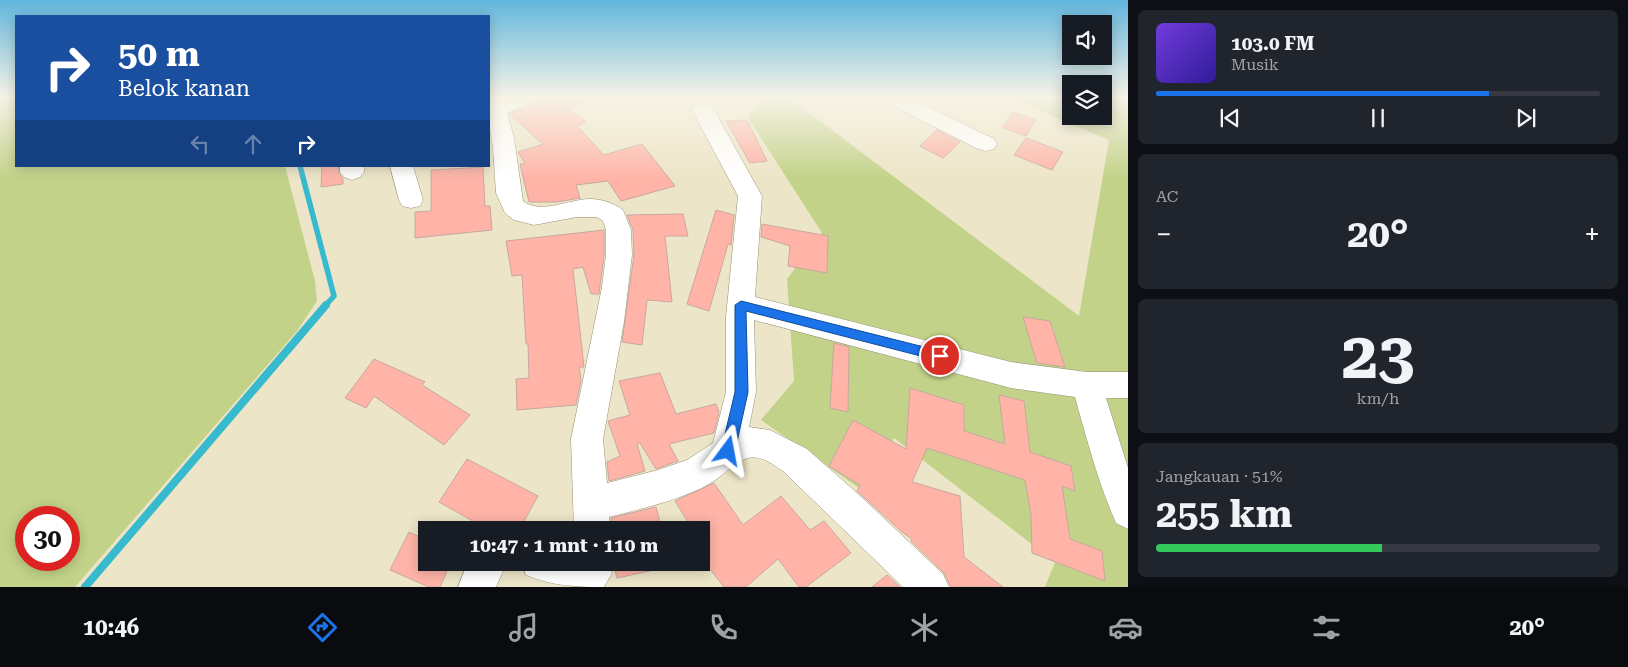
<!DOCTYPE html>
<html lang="id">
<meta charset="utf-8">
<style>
body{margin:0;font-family:"Roboto Serif",serif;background:#20242c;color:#f1f3f6;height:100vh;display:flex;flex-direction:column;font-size:19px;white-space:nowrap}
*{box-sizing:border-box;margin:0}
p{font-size:16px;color:#9ea1a6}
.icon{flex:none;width:28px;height:28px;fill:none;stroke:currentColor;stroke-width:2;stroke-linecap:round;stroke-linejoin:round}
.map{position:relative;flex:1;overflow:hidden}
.details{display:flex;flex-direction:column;gap:10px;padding:10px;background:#0d0f14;width:500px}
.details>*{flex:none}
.guide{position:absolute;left:15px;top:15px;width:475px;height:152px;border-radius:0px;box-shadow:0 2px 12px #0003;background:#1a4fa0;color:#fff;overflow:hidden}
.buttons{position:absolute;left:1062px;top:15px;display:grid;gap:10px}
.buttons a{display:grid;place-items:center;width:50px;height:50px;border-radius:0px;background:#171b24;box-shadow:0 2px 12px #0003;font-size:25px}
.speed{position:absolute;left:15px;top:506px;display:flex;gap:10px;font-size:25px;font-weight:700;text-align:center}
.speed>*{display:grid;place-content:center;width:65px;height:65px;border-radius:50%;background:#171b24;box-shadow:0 2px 12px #0003;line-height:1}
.speed .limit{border:8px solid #d22;background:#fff;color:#111}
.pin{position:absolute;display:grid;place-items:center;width:42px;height:42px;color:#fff;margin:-21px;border:2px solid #fff;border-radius:50%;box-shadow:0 1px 5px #0007}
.me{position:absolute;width:55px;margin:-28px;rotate:13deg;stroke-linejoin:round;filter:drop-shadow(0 0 4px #0008)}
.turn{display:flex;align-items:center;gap:18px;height:105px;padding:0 20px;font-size:22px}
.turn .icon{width:65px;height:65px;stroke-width:2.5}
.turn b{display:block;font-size:35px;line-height:42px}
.lanes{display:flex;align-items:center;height:48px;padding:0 20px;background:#0003;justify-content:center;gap:25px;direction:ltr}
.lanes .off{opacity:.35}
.big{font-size:38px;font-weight:700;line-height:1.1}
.details .card{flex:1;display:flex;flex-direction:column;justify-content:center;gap:8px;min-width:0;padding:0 18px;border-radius:8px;background:#20242c}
.details .dial{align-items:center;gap:0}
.dial b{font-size:65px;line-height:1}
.song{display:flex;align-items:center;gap:15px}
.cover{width:60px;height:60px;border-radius:8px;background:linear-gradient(135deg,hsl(260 70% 55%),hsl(250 70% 35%))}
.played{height:5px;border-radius:2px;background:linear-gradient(90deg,#1a73e8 75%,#363941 75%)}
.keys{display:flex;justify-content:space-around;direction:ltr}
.heat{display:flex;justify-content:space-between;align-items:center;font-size:28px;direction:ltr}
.charge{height:8px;border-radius:4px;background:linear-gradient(90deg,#34c759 51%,#363941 0)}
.trip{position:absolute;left:418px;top:521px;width:292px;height:50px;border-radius:0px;background:#171b24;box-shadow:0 2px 12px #0003;font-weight:700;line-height:50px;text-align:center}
.dock{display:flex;height:80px;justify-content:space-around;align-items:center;background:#090b0e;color:#9ea1a6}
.dock .icon{width:35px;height:35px}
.dock .selected{color:#1a73e8}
.dock b{font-size:22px;color:#f1f3f6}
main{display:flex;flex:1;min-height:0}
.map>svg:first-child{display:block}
.green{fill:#c2d288;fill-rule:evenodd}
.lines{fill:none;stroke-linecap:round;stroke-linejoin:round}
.stream-far1{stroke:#37b9ce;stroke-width:5.5}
.stream{stroke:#37b9ce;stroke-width:8}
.building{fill:#ffb4a7;stroke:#c8a7a1}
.minor-casing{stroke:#989075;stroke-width:1}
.minor{fill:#fff;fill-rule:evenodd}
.route{fill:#1a73e8;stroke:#114b97}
</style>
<main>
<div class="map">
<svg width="1128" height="587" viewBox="0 0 1128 587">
<rect width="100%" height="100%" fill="#ede5c7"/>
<g class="green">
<path d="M0,97H16V166H285L315,281L317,301L297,331L75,587H0ZM26,518H69V560H26Z"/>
<path d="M766,97H788L1079,316L1109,140L1007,97H1071V116H1104V97H1128V587H1045L1055,562L894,438L859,488L761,420L794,381L787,279L822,233L747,116Z"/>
</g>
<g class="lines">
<path class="stream-far1" d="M300,166L334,296L325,306"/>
<path class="stream" d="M85,587L326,305"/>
</g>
<g class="building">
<path d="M538,97H594L569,110L586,122L577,126L604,155L642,144L675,186L621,201L608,181L576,185L580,198L557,202H529L520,164H525L518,152L543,144L509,114L534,103Z"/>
<path d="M1013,112L1035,120L1026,136L1003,128Z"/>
<path d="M747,120L767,161L750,163L726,121Z"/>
<path d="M937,130L960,142L943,158L920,146Z"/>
<path d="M1026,138L1063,152L1052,170L1014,155Z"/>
<path d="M322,166H338L339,173L343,179V184L321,187Z"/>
<path d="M483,167L485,206H490L492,230L415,238V212L431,211V170Z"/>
<path d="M716,210L734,215L731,245L728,244L709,311L687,304Z"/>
<path d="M683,214L688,236H665L672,302L647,300L642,345L622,342L634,255L633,230L627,215Z"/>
<path d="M762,224L828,236L827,273L788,266L790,246L761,237Z"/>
<path d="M604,230V255L599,294H591L583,267L573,269L584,367H579L581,380L576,405L517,410L516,379L529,378L528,344H526L522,275L512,276L506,241Z"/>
<path d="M1023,317L1050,321L1065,367L1037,363Z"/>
<path d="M834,343L849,347L848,412L830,408Z"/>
<path d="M374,359L425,382L422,385L470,415L444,445L374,396L366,408L345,398Z"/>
<path d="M660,373L676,414L716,404L719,412L714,433L669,444L678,461L656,469L640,443L637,444L645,471L609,481L607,462L620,456L608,421L630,415L619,381Z"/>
<path d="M910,388L964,405V431L1005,444L999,395L1024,401L1030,452L1071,466L1075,491L1062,486L1070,539L1102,551L1105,581L1032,553L1031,515L1025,480L927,448L912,482L960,496L964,557L1003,587H951L944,573L911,541L912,539L902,532L857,491L860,485L829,466L853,420L906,449Z"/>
<path d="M467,459L538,496L519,530H489L439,502Z"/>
<path d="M714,483L743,525L781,496L810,530L824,521L851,553L806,587H799L778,559L746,587H724L702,559L708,554L701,544V530H693L675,501Z"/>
<path d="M656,507L662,530H612L611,518Z"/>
<path d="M409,532L426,540V562H451L440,587H429L390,570Z"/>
<path d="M613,562H672L673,566L617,578Z"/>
<path d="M887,575L900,587H872Z"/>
</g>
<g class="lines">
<defs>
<g id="minor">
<path d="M489,97L496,98L499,101L507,97H536L533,101L507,113L514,138L523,201C541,215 569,199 590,199C602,199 613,203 623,210L631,230L632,255L624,322L603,439L607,483L658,470L687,460L713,443L726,392V317L738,196L692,110L696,105L703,104L710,105L714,110L762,196L755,297L1011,362L1087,372H1128V398H1106L1128,468V529L1116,523C1098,482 1087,440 1075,397L1011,388L754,320L756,392L749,427L770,430L807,449L857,493L943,574L949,587H903L783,471C773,465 761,454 748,458C734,462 722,477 709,484C681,500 640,509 609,517L610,530H574L571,439L602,287L606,255V230L603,221L597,217H577L534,225L514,220L505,213L496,193L493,148L489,122Z"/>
<path d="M881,97H908L994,139L997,144L994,149L986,151L978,149L884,101Z"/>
<path d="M340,166H364V172L360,177L352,180L344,177L340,172Z"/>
<path d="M390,166H413L423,200L420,206L411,208L402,206L399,200Z"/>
<path d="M468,562H507L496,587H458Z"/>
<path d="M521,562H607L612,573L604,587C577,587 552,586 526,575Z"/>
</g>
</defs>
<use href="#minor" class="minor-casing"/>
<use href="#minor" class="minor"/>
</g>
<linearGradient id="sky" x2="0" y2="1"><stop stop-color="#61b6de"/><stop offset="0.54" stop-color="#f7f3e6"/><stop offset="1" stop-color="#f7f3e6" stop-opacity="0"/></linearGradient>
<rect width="1128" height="180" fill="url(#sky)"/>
<path class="route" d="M741,301L940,351L945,352L947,356L945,360L940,361L746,311L748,392L735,451L733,456L728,458L723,456L721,451L735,392V305Z"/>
</svg>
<div class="buttons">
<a><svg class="icon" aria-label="sound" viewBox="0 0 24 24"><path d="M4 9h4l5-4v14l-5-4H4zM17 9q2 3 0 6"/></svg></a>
<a><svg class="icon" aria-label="layers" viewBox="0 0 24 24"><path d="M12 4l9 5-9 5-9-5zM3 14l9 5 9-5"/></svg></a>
</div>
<div class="speed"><div class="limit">30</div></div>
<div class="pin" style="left:940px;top:356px;background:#d93025"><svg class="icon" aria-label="arrive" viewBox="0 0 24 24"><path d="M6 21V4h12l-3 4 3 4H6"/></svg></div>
<svg class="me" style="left:728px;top:451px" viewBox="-20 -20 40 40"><path d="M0-17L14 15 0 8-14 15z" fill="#1a73e8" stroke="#fff" stroke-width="4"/></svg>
<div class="trip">10:47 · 1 mnt · 110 m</div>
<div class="guide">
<div class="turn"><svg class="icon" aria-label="right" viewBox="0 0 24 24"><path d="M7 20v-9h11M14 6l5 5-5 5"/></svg><div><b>50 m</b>Belok kanan</div></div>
<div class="lanes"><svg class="icon off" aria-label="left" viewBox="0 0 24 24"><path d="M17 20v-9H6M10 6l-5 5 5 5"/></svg><svg class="icon off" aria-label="ahead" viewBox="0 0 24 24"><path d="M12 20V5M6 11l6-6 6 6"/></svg><svg class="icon" aria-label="right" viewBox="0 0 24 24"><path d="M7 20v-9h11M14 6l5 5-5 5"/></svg></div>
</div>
</div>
<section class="details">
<div class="card">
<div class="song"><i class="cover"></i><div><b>103.0 FM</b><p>Musik</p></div></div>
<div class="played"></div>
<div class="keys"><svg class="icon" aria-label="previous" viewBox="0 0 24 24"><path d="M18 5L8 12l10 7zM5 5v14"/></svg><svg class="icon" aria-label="pause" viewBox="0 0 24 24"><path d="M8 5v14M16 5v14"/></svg><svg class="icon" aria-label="next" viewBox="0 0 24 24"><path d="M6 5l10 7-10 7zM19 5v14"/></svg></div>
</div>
<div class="card"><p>AC</p>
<div class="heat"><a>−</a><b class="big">20°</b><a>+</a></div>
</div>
<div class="card dial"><b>23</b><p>km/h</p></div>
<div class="card"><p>Jangkauan · 51%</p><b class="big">255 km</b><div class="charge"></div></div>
</section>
</main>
<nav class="dock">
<b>10:46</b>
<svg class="icon selected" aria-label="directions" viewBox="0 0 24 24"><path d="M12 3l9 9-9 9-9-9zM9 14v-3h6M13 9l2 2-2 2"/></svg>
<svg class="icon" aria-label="music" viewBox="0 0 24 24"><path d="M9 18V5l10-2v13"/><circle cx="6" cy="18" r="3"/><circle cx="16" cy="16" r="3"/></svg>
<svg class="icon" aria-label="phone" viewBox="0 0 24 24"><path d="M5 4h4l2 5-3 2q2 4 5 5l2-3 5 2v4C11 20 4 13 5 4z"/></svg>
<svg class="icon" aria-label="climate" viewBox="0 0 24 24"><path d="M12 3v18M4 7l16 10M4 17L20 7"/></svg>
<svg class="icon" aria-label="car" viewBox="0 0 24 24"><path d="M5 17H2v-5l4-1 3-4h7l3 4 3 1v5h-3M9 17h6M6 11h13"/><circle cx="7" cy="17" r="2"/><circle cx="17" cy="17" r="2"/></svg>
<svg class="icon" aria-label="filters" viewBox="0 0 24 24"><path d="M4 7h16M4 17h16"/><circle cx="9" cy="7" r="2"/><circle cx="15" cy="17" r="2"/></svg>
<b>20°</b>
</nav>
